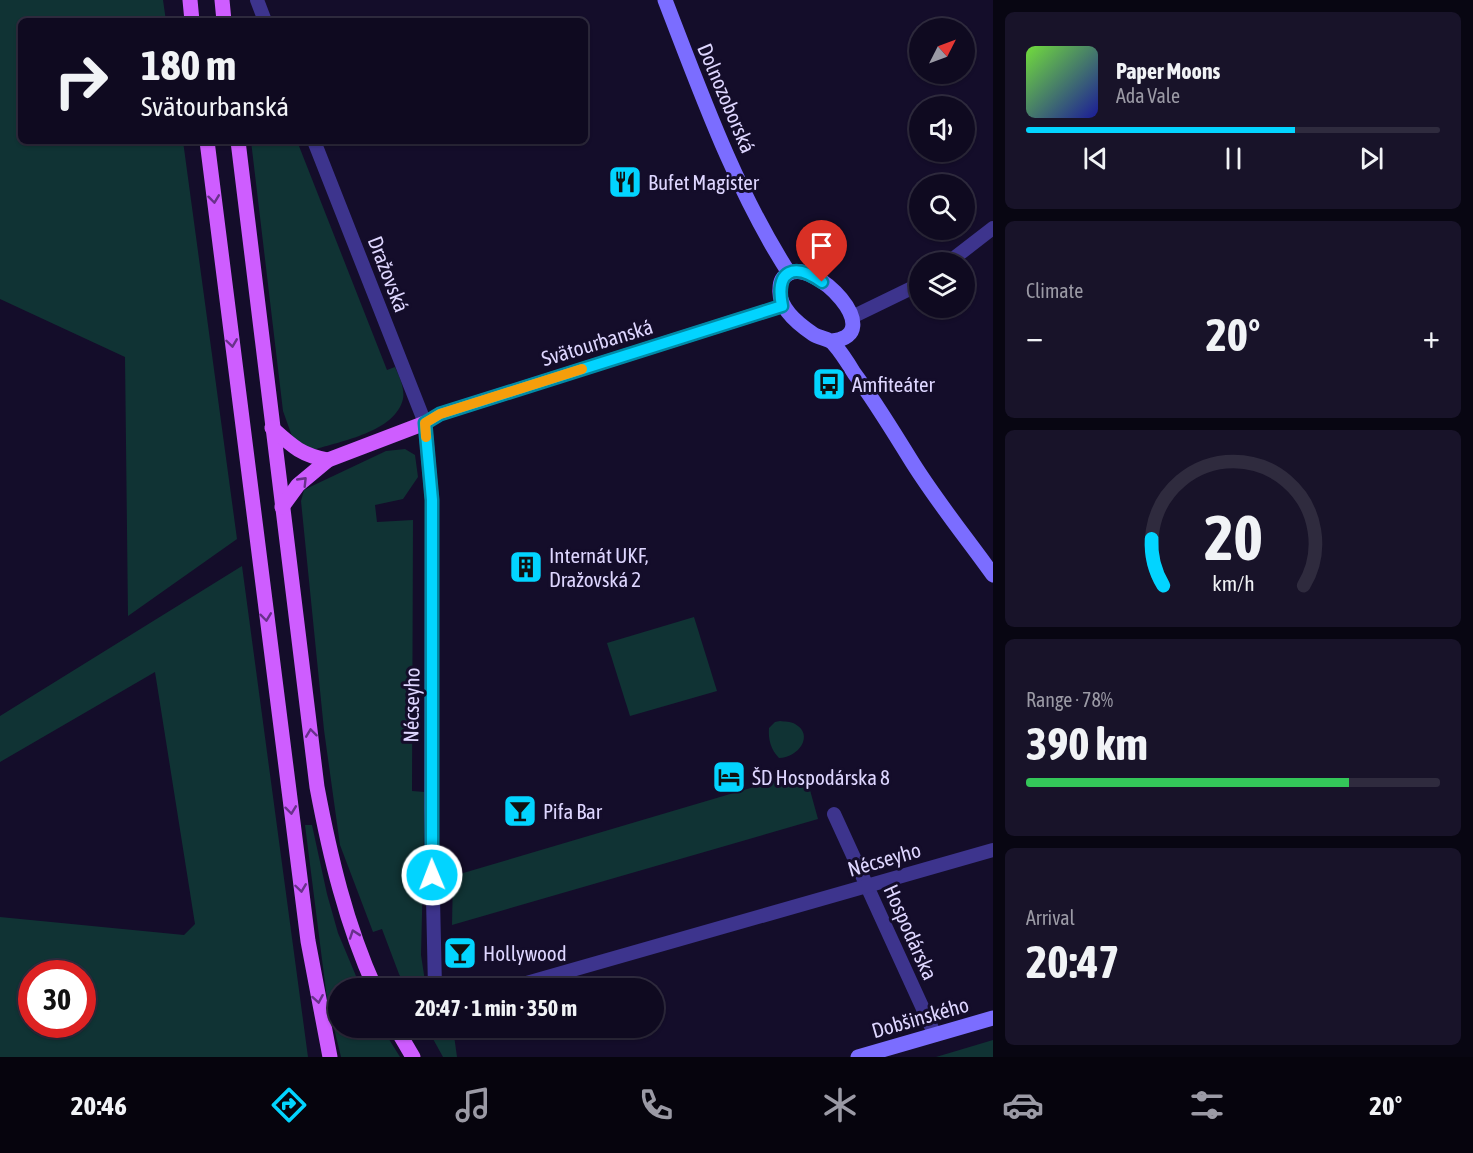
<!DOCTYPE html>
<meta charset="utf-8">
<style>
body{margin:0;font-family:"Asap Condensed",sans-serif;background:#181329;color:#f1f3f6;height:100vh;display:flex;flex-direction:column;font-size:22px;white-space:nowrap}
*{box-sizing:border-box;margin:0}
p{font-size:20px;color:#9b9aa5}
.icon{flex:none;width:33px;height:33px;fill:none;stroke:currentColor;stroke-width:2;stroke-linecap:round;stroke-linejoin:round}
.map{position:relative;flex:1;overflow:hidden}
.panel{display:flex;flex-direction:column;gap:12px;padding:12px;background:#080612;width:480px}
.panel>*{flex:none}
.banner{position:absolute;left:18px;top:18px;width:570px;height:126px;border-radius:9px;box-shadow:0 2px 4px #0004,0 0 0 2px #2f2b3e;background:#0f0a20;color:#f1f3f6;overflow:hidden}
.needle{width:39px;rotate:48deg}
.tools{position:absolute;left:909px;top:18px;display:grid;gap:12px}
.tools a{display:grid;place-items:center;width:66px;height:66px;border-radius:50%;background:#0f0a20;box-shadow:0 2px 4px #0004,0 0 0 2px #2f2b3e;font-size:30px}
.speed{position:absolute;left:18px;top:960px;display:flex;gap:12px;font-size:30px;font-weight:700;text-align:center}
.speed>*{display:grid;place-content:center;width:78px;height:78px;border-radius:50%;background:#0f0a20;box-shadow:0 2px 4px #0004,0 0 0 2px #2f2b3e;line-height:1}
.speed .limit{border:9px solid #d22;background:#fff;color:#111}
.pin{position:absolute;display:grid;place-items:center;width:51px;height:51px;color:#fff;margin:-62px -26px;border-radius:50% 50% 50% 0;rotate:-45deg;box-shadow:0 0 6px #0007}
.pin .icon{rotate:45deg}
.me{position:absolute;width:66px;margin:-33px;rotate:359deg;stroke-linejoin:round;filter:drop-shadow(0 0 4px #0008)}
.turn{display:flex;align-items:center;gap:21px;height:126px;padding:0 24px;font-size:27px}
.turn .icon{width:78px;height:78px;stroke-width:2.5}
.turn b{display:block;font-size:42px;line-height:51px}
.big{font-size:45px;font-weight:700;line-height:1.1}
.panel .card{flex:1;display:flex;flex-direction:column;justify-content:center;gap:9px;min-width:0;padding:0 21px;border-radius:9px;background:#181329}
.panel .dial{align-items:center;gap:0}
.dial svg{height:156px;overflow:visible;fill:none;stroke:#2f2b3e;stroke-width:7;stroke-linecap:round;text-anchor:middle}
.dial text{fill:#f1f3f6;stroke:none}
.song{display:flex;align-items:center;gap:18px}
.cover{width:72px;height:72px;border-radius:9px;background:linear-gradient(135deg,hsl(100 70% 55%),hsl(240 70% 35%))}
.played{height:6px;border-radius:3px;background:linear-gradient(90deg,#02d4ff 65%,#2f2b3e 65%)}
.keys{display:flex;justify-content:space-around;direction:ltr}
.heat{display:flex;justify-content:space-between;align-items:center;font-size:33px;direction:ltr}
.charge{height:9px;border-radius:4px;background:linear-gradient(90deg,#34c759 78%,#2f2b3e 0)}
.trip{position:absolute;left:328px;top:978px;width:336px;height:60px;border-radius:30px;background:#0f0a20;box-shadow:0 2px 4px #0004,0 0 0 2px #2f2b3e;font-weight:700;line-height:60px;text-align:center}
.dock{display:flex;height:96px;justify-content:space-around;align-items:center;background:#06040d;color:#9b9aa5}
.dock .icon{width:42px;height:42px}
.dock .selected{color:#02d4ff}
.dock b{font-size:27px;color:#f1f3f6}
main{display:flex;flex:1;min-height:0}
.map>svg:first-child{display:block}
.green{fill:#103334;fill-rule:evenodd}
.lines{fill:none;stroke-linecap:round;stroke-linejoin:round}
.street{stroke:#3d348d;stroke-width:14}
.secondary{stroke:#7b6dff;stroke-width:15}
.primary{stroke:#ce5dff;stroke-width:15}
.oneway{stroke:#68318a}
.route-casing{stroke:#018aa6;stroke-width:15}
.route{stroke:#02d4ff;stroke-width:10}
.slow{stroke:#f59e0b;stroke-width:10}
.labels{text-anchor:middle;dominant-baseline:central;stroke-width:6;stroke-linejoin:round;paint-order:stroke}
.street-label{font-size:21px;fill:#ded6ff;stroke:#140d2a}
.poi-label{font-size:21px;fill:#ded6ff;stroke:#140d2a;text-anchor:start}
</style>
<main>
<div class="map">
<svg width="993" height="1057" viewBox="0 0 993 1057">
<rect width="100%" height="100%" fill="#140d2a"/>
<g class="green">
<path d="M0,0H163L166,21H21V141H183L237,539L128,616L125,357L0,299Z"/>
<path d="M251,141H297L387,370L395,367C399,376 405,388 403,399C395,432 341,441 313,450L293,439L283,411Z"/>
<path d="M405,449L415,455L418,477L403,499L375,505L377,522L413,520L412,791L425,792L421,955L426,988H406L399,974L382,929L373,932L340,845L324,730L301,501L304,490L312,486L386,451Z"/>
<path d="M242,566L308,1057H0V917L184,935L195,924L155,672L0,762V716ZM32,974H82V1024H32Z"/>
<path d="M694,617L717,691L630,716L607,643Z"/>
<path d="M780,721C785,722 790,721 795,724C815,735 798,758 779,758C771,750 768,739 769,728L775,722Z"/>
<path d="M805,772L818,819L452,925L453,876Z"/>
<path d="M305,825H312L327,894L338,933L361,988H339V1028H382L400,1057H341L327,999Z"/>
<path d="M427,1028H453L457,1057H443Z"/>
<path d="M993,1040V1057H936Z"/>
</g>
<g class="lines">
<g class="street">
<path d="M257,0L265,21"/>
<path d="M314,141L425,423L432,500L431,808L435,988"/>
<path d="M949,262L993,228"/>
<path d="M852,317L920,284"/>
<path d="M425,423L440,414L782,306"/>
<path d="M834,814L935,1035"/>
<path d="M509,988L993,850"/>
</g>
<g class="secondary">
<path d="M665,0C701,93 735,189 789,273"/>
<path d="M832,341C889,335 814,257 788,274C782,277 780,283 780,289C778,308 798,324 813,334C819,338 829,339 833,343C841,352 848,363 854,373C874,400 891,428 909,457C934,498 965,536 993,575"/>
<path d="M858,1057L993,1018"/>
</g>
<g class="primary">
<path d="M190,0L192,21"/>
<path d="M222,0L224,21"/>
<path d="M207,141L308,941L330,1057"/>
<path d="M238,141L317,787C330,856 346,924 375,988"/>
<path d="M272,428C292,446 301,455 328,460"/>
<path d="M282,507L298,485L328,460L425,423"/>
<path d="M396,1028L413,1057"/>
</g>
</g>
<defs><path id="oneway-chevron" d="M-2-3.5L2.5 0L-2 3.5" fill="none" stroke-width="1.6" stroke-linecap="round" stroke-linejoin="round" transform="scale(1.5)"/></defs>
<g class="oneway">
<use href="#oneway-chevron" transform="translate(214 199) rotate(83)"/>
<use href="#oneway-chevron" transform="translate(232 343) rotate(82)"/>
<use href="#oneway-chevron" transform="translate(303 481) rotate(-46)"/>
<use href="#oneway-chevron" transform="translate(266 617) rotate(83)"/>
<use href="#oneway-chevron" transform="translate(311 733) rotate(-97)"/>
<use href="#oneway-chevron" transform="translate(291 810) rotate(83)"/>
<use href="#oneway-chevron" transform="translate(301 888) rotate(82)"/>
<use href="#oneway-chevron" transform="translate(354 934) rotate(-109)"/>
<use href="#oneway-chevron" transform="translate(318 999) rotate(80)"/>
</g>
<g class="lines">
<defs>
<path id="route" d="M432,875V500L425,423L440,414L782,306C775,270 794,262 822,282"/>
</defs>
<use href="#route" class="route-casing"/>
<use href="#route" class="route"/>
<path class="slow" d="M426,437L425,423L440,414L582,369"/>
</g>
<defs>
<symbol id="restaurant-square" viewBox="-11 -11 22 22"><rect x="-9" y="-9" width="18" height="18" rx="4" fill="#02d4ff" stroke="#140d2a"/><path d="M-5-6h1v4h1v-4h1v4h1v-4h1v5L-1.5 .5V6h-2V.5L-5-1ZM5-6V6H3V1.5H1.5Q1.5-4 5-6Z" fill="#111"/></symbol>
<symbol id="bus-square" viewBox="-11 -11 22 22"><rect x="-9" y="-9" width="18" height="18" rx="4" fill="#02d4ff" stroke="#140d2a"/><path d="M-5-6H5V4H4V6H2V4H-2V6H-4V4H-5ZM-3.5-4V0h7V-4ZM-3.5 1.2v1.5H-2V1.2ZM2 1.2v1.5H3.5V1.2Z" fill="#111"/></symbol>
<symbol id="building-square" viewBox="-11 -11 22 22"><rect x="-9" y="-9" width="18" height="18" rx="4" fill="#02d4ff" stroke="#140d2a"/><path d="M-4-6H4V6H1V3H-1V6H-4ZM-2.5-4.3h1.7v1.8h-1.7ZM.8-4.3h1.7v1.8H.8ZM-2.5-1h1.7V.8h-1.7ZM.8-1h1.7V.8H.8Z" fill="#111"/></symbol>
<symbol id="hotel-square" viewBox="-11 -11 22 22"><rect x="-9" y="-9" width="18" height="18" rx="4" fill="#02d4ff" stroke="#140d2a"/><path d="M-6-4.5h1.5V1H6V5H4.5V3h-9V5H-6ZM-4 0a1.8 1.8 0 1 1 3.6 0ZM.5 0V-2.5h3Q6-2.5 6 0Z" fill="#111"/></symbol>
<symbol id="bar-square" viewBox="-11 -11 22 22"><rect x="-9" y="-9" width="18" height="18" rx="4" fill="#02d4ff" stroke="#140d2a"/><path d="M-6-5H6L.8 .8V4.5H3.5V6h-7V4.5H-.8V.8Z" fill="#111"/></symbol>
</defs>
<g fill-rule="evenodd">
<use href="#restaurant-square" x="606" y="163" width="38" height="38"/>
<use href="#bus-square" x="810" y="365" width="38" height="38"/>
<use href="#building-square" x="507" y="548" width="38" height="38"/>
<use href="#hotel-square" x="710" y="758" width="38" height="38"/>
<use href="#bar-square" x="501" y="792" width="38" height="38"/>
<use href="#bar-square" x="441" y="934" width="38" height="38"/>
</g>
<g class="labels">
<g class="street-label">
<text transform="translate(727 98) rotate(67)">Dolnozoborská</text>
<text transform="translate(389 274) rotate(69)">Dražovská</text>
<text transform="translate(597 342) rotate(-17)">Svätourbanská</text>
<text transform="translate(411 705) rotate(-89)">Nécseyho</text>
<text transform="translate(884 859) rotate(-16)">Nécseyho</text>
<text transform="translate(911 932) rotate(66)">Hospodárska</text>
<text transform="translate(920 1017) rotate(-16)">Dobšinského</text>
</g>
<g class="poi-label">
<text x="648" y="182">Bufet Magister</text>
<text x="852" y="384">Amfiteáter</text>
<text x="549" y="555">Internát UKF,<tspan x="549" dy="24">Dražovská 2</tspan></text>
<text x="752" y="777">ŠD Hospodárska 8</text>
<text x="543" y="811">Pifa Bar</text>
<text x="483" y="953">Hollywood</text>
</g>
</g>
</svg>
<div class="tools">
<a><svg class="needle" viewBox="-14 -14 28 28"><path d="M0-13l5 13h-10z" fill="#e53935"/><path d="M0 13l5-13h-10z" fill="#9b9aa5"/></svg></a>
<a><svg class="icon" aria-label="sound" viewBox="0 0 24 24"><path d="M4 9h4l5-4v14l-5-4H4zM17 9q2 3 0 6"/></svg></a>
<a><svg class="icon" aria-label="search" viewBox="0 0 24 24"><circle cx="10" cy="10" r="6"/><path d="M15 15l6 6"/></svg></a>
<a><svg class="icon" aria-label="layers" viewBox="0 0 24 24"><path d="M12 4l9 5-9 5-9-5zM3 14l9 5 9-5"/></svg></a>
</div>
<div class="speed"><div class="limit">30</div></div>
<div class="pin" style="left:822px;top:282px;background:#d93025"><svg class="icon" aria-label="arrive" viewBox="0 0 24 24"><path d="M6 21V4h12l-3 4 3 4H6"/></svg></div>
<svg class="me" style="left:432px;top:875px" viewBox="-20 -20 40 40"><circle r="17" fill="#02d4ff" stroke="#fff" stroke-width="3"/><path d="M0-11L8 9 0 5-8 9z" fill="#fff"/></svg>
<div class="trip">20:47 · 1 min · 350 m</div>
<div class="banner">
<div class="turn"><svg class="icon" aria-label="right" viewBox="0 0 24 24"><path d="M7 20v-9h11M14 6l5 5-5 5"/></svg><div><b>180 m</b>Svätourbanská</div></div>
</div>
</div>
<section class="panel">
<div class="card">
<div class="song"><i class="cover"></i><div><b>Paper Moons</b><p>Ada Vale</p></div></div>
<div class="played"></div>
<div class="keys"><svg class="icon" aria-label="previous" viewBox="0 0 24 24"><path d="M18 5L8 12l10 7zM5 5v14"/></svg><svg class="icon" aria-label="pause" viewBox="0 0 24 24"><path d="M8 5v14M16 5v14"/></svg><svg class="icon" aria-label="next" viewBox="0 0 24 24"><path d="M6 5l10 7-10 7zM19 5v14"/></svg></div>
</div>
<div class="card"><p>Climate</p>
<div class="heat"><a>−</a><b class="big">20°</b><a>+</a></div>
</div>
<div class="card dial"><svg viewBox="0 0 100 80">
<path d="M14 69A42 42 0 1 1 86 69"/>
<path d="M14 69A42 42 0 0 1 8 45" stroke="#02d4ff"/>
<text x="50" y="56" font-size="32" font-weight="700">20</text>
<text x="50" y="72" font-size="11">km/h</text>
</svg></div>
<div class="card"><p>Range · 78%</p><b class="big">390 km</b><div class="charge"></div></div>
<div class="card"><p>Arrival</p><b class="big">20:47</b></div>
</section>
</main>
<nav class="dock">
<b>20:46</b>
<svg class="icon selected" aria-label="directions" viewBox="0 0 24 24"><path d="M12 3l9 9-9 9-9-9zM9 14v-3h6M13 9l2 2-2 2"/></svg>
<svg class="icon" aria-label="music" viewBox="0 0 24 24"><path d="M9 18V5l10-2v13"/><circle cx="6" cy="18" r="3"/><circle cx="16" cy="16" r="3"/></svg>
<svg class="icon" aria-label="phone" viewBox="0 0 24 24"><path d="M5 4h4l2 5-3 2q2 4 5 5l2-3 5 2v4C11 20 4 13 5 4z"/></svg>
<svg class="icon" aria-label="climate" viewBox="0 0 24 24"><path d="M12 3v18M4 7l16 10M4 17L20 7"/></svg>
<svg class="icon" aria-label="car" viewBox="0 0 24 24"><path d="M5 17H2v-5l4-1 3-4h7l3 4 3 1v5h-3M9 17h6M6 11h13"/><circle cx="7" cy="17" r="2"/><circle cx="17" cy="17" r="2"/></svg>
<svg class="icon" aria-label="filters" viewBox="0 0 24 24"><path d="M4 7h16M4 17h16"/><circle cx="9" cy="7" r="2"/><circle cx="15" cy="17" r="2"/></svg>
<b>20°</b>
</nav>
